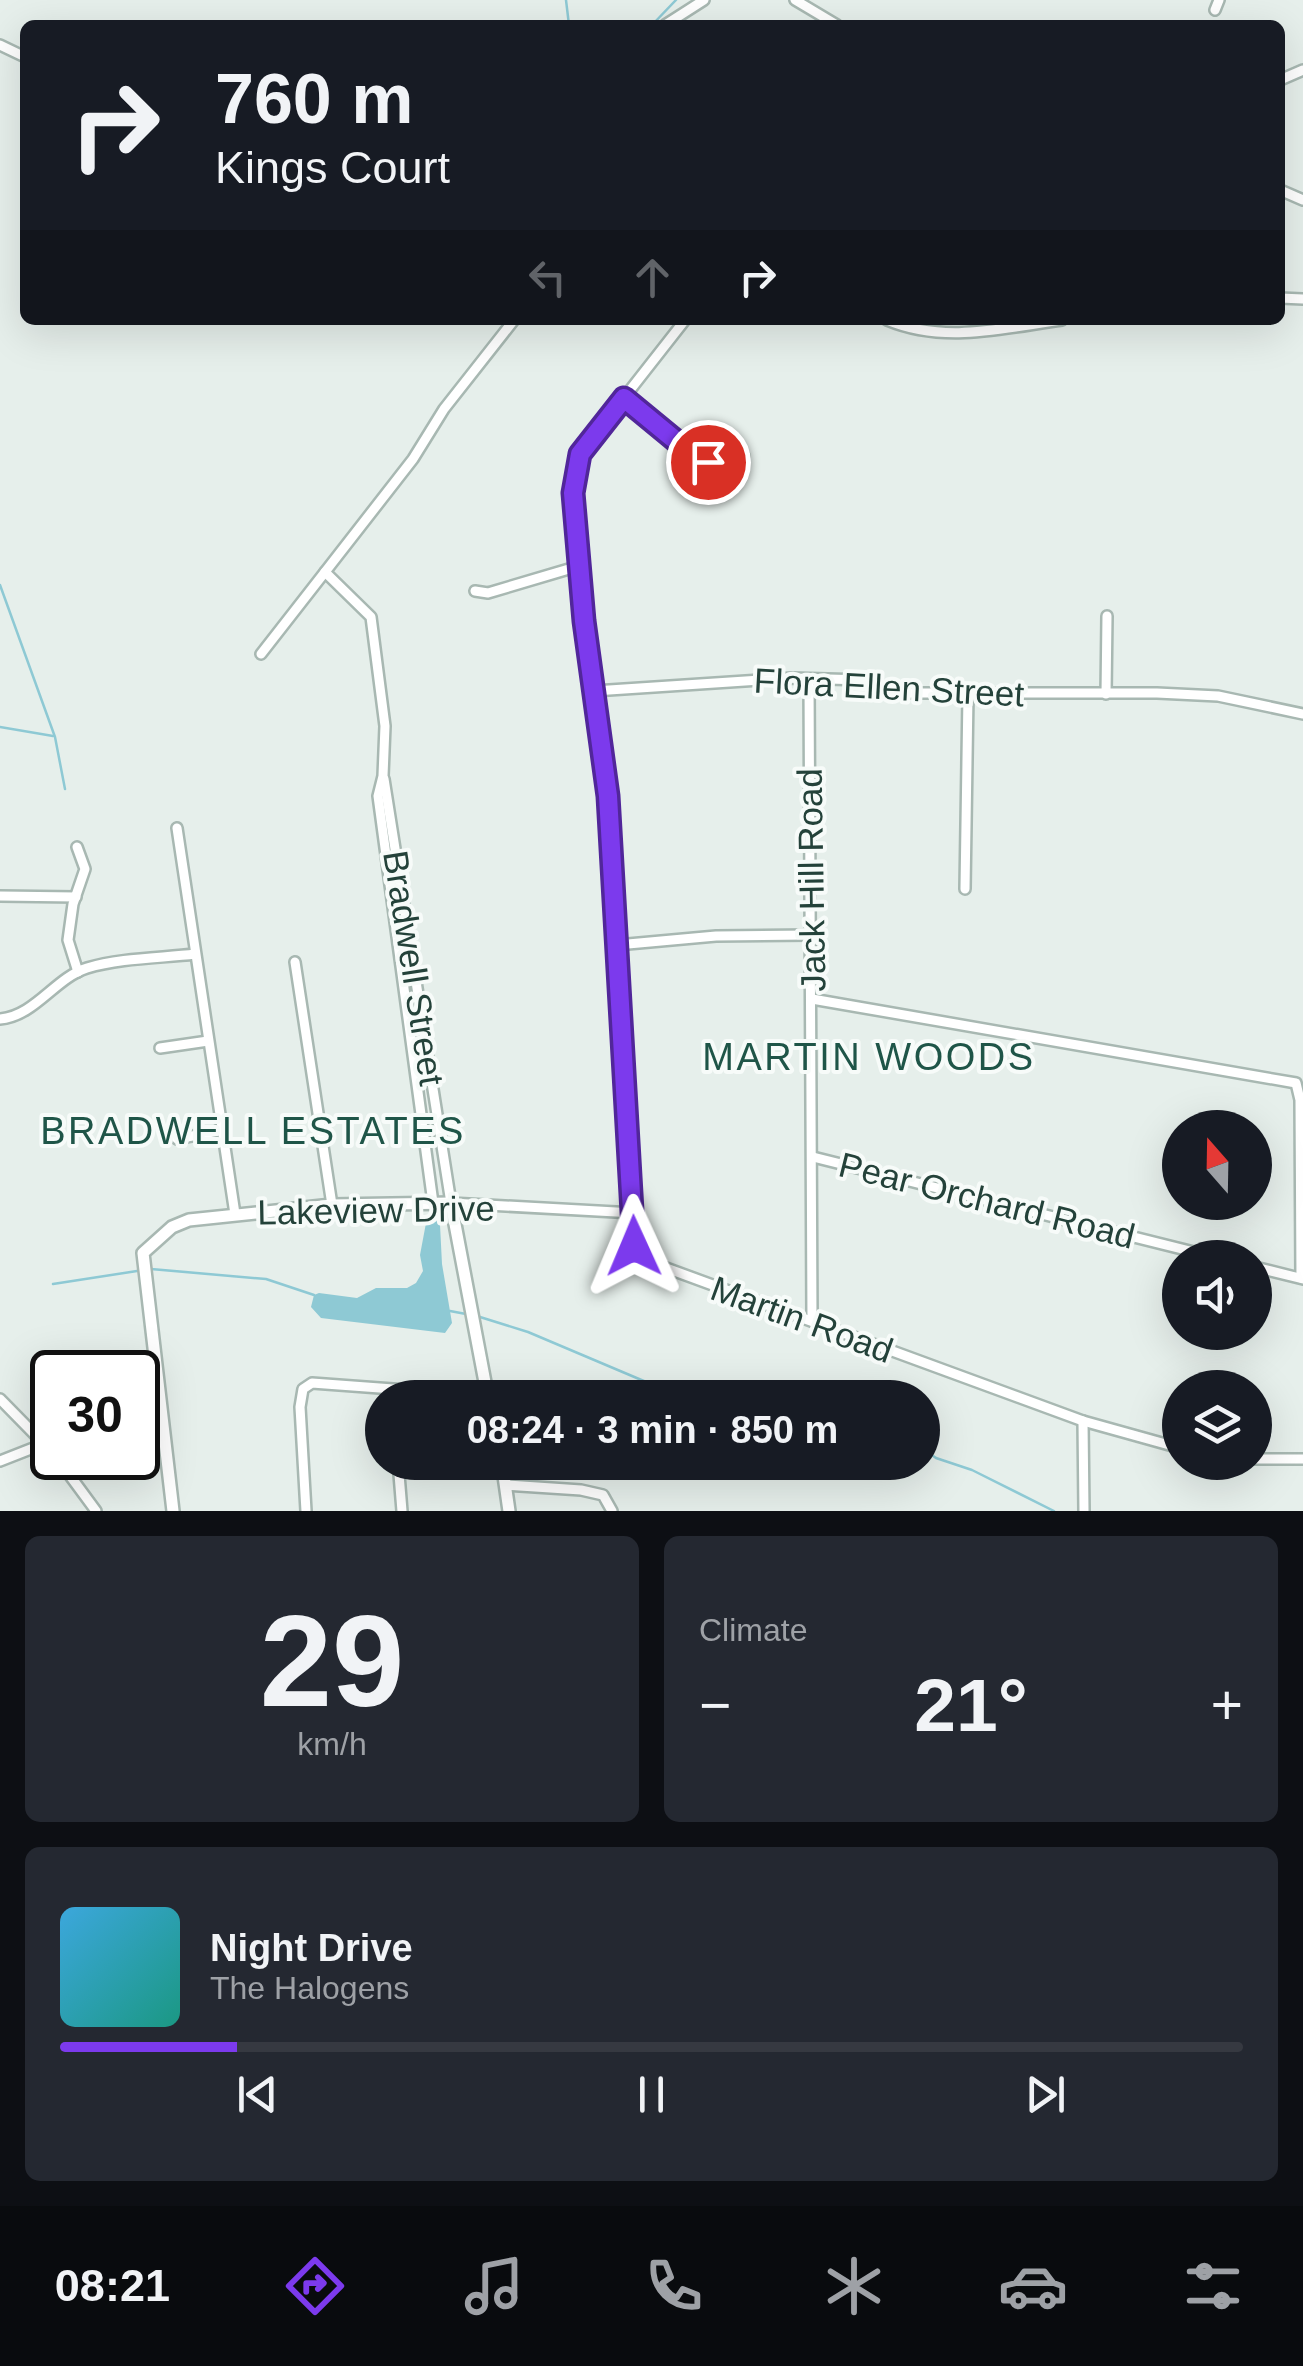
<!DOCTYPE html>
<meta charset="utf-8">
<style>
body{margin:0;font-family:Arial,sans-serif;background:#242831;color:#f1f3f6;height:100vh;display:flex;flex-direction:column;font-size:38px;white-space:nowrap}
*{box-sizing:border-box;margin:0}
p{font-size:32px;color:#9ea1a6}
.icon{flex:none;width:55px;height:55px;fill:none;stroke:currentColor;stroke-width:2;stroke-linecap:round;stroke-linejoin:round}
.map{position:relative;height:1511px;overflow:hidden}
.drawer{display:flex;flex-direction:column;gap:25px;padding:25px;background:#0d0f14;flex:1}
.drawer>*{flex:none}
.hud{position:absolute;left:20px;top:20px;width:1265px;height:305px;border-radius:15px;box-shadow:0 10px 40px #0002;background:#171b24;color:#f1f3f6;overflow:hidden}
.needle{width:65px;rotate:340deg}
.buttons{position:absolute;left:1162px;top:1110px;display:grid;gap:20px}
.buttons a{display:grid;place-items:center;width:110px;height:110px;border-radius:50%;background:#171b24;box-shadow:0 10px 40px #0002;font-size:50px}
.speed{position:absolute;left:30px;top:1350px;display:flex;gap:20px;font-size:50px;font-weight:700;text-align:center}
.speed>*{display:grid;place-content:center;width:130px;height:130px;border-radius:50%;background:#171b24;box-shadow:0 10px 40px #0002;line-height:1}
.speed .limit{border:5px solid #111;border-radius:15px;background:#fff;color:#111}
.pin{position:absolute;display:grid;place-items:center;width:85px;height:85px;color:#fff;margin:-42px;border:5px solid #fff;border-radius:50%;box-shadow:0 2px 10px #0007}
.me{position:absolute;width:110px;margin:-55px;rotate:359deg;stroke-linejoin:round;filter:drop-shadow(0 0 8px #0008)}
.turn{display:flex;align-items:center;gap:35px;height:210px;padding:0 30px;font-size:45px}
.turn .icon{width:130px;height:130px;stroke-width:2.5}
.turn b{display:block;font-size:70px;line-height:85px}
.lanes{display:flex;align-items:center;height:95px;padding:0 30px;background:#0003;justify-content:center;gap:50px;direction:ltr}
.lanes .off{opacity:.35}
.big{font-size:75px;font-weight:600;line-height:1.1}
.drawer .card{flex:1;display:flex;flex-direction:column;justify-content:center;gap:15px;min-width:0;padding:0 35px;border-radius:15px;background:#242831}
.drawer .dial{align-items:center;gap:0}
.dial b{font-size:130px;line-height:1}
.song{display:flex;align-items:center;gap:30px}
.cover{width:120px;height:120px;border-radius:15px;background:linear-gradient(135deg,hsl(200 70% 55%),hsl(170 70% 35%))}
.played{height:10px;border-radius:5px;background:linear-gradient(90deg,#7c3aed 15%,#363941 15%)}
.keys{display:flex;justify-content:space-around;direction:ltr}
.heat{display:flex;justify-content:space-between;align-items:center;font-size:55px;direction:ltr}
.drawer .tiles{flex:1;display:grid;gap:25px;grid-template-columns:1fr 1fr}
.card:last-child{grid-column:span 2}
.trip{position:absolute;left:365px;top:1380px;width:575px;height:100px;border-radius:50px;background:#171b24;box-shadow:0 10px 40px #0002;font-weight:600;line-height:100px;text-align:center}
.dock{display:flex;height:160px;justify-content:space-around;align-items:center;background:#090b0e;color:#9ea1a6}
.dock .icon{width:70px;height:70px}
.dock .on{color:#7c3aed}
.dock b{font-size:45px;color:#f1f3f6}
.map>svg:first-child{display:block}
.water{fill:#8ec9d4}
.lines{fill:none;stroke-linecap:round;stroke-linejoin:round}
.stream{stroke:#8ec9d4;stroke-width:2.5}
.minor-casing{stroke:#a8b8b2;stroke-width:14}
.tertiary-casing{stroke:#a8b8b2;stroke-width:16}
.minor{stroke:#fff;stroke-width:9}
.tertiary{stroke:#fff;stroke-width:11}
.route-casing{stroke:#51269a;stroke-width:25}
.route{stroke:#7c3aed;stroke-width:18}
.labels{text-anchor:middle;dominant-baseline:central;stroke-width:8;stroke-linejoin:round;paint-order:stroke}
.street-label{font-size:35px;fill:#24423a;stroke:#f7fbf9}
.neighbourhood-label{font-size:38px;letter-spacing:2.5px;fill:#1f5548;stroke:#f7fbf9}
</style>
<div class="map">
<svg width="1303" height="1511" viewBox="0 0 1303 1511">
<rect width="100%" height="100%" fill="#e6efeb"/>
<path class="water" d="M430,1218L436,1219L440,1225L442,1264L452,1323L445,1333L321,1318L311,1307L314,1295L319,1293L357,1298L376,1288H407L416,1283L423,1271L420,1255L426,1223Z"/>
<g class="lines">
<g class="stream">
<path d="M566,0L569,25"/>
<path d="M652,25L676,0"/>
<path d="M0,585L55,737L65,789"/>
<path d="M0,727L53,736"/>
<path d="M151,1269L266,1279L314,1295"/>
<path d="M53,1284L137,1271"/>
<path d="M450,1311L466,1314"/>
<path d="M480,1317L528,1332L684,1398"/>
<path d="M922,1448L936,1458L972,1470L1054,1511"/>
</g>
<defs>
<g id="minor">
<path d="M795,0L837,25"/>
<path d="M1215,10L1219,0"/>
<path d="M665,25L704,0"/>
<path d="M0,45L25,57"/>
<path d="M1280,80L1303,70"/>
<path d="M1280,190L1303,200"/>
<path d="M1280,298L1303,299"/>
<path d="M685,320L580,454L573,493L584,621L608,796L634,1246L639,1258L1083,1421L1180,1448"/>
<path d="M887,320C944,344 1003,328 1062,320"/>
<path d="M624,399L692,454L708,462L744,456"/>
<path d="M475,591L488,593L579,566"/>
<path d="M261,654L325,572"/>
<path d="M809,679L812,1321"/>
<path d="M594,691L792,678L864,680L905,693H1157L1218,696L1303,714"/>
<path d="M1106,694L1107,616"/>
<path d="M384,779L451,1203L634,1213"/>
<path d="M177,828L235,1214"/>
<path d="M77,847L85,869L73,904L68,940L78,972"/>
<path d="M965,889L968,695"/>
<path d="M0,896L76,897"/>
<path d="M617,945L716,936L810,935"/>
<path d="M295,962L332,1205"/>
<path d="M812,999L1296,1083L1300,1100L1301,1278"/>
<path d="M0,1019C35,1016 55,978 87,968C120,958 161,958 195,954"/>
<path d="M160,1048L208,1041"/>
<path d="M177,1139L223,1130"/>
<path d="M813,1157L1218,1258"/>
<path d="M433,1203L378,796L383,776L385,726L371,617L325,572L413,459L444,409L514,320"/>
<path d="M1255,1267L1303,1279"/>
<path d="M0,1399L52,1452"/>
<path d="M1083,1421L1084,1511"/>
<path d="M57,1458L96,1511"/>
<path d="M1255,1459H1303"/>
<path d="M0,1461L46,1443"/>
<path d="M398,1462L402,1511"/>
<path d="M506,1485L581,1490L603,1495L612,1511"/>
<path d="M306,1511L300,1407L303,1389L312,1383L488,1396"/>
</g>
<g id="tertiary">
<path d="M502,1462L509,1511"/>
<path d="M173,1511L143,1253L172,1227L189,1220L332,1205L451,1203L488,1398"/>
</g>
</defs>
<use href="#minor" class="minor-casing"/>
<use href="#tertiary" class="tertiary-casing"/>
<use href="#minor" class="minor"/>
<use href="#tertiary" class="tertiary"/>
</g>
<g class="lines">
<defs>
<path id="route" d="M634,1246L608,796L584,621L573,493L580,454L624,398L692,454L708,462"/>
</defs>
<use href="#route" class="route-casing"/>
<use href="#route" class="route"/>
</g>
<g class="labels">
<g class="street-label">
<text transform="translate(889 687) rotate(3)">Flora Ellen Street</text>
<text transform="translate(811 880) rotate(-91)">Jack Hill Road</text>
<text transform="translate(414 968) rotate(81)">Bradwell Street</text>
<text transform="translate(987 1200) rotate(14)">Pear Orchard Road</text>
<text transform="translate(376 1210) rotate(-1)">Lakeview Drive</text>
<text transform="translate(802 1319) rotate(20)">Martin Road</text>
</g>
<g class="neighbourhood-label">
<text x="869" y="1057">MARTIN WOODS</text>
<text x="253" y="1131">BRADWELL ESTATES</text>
</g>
</g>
</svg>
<div class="buttons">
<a><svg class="needle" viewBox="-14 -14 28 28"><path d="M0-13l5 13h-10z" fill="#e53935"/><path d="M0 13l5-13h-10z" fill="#9ea1a6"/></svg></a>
<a><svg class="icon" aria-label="sound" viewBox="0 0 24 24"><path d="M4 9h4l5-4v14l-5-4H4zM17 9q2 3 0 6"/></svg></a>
<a><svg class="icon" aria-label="layers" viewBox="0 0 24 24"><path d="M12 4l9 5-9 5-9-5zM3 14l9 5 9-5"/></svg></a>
</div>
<div class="speed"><div class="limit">30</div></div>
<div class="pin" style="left:708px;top:462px;background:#d93025"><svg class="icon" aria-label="arrive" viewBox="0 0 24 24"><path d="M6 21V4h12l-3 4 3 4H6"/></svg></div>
<svg class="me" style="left:634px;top:1246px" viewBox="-20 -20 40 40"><path d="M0-17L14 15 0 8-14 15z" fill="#7c3aed" stroke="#fff" stroke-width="4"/></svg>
<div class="trip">08:24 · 3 min · 850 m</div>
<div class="hud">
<div class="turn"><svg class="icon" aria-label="right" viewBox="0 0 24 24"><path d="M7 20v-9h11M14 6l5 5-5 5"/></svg><div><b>760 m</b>Kings Court</div></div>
<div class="lanes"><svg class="icon off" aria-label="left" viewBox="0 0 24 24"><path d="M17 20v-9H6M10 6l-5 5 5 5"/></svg><svg class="icon off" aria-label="ahead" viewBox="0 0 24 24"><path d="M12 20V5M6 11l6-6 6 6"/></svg><svg class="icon" aria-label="right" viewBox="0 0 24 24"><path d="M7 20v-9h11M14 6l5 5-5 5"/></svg></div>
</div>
</div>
<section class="drawer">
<div class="tiles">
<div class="card dial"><b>29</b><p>km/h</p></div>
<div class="card"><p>Climate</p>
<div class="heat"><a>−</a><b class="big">21°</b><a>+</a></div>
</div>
<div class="card">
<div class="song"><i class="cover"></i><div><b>Night Drive</b><p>The Halogens</p></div></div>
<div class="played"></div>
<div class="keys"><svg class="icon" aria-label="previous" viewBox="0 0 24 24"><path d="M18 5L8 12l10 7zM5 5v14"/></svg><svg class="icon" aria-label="pause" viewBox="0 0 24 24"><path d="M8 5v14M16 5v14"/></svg><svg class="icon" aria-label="next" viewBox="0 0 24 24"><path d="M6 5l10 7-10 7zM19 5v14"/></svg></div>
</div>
</div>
</section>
<nav class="dock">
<b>08:21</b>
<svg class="icon on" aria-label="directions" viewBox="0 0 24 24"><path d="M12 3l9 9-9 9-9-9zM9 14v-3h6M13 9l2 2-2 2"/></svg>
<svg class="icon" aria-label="music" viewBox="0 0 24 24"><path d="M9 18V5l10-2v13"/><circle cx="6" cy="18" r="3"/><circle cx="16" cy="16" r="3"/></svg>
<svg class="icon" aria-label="phone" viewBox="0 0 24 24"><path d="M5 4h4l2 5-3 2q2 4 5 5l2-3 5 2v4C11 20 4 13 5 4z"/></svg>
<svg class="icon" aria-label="climate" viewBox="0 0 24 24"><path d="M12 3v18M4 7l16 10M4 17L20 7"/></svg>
<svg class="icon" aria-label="car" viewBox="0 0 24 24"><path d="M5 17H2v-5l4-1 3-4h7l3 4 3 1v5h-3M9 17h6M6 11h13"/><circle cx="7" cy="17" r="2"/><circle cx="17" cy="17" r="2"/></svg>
<svg class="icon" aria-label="filters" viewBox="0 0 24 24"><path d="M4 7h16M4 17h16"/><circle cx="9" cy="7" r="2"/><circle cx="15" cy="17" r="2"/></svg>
</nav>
